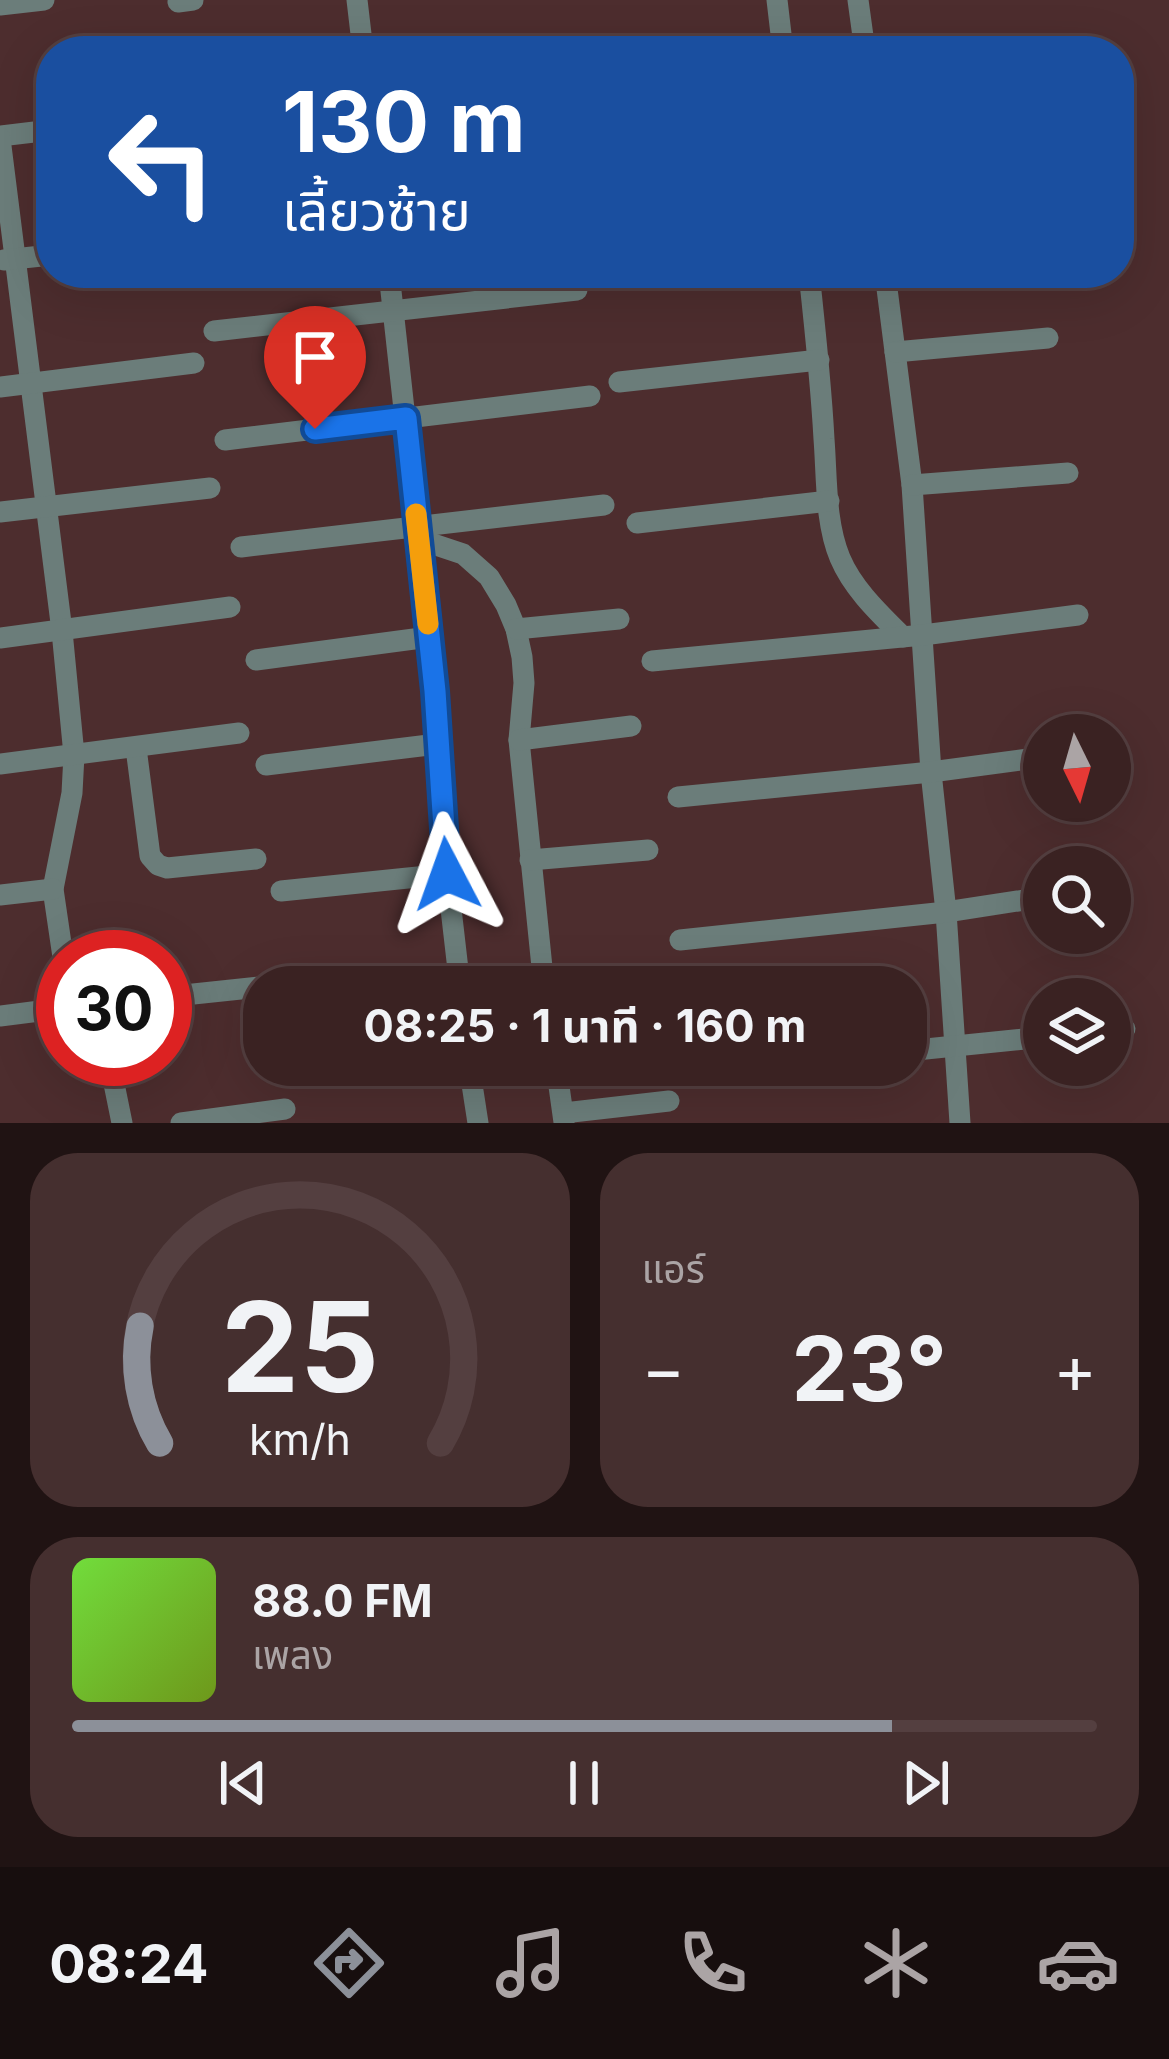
<!DOCTYPE html>
<html lang="th">
<meta charset="utf-8">
<style>
body{margin:0;font-family:Inter,"Noto Sans Thai",sans-serif;background:#452f2f;color:#f1f3f6;height:100vh;display:flex;flex-direction:column;font-size:45px;white-space:nowrap}
*{box-sizing:border-box;margin:0}
p{font-size:39px;color:#aba4a5}
.icon{flex:none;width:66px;height:66px;fill:none;stroke:currentColor;stroke-width:2;stroke-linecap:round;stroke-linejoin:round}
.map{position:relative;height:1123px;overflow:hidden}
.sheet{display:flex;flex-direction:column;gap:30px;padding:30px;background:#201313;flex:1}
.sheet>*{flex:none}
.guide{position:absolute;left:36px;top:36px;width:1098px;height:252px;border-radius:48px;box-shadow:0 12px 48px #0002,0 0 0 3px #543f40;background:#1a4fa0;color:#fff;overflow:hidden}
.needle{width:78px;rotate:175deg}
.controls{position:absolute;left:1023px;top:714px;display:grid;gap:24px}
.controls a{display:grid;place-items:center;width:108px;height:108px;border-radius:50%;background:#3a2222;box-shadow:0 12px 48px #0002,0 0 0 3px #543f40;font-size:60px}
.speed{position:absolute;left:36px;top:930px;display:flex;gap:24px;font-size:60px;font-weight:700;text-align:center}
.speed>*{display:grid;place-content:center;width:156px;height:156px;border-radius:50%;background:#3a2222;box-shadow:0 12px 48px #0002,0 0 0 3px #543f40;line-height:1}
.speed .limit{border:18px solid #d22;background:#fff;color:#111}
.pin{position:absolute;display:grid;place-items:center;width:102px;height:102px;color:#fff;margin:-123px -51px;border-radius:50% 50% 50% 0;rotate:-45deg;box-shadow:0 0 12px #0007}
.pin .icon{rotate:45deg}
.me{position:absolute;width:132px;margin:-66px;rotate:356deg;stroke-linejoin:round;filter:drop-shadow(0 0 9px #0008)}
.turn{display:flex;align-items:center;gap:42px;height:252px;padding:0 48px;font-size:54px}
.turn .icon{width:156px;height:156px;stroke-width:2.5}
.turn b{display:block;font-size:84px;line-height:102px}
.big{font-size:90px;font-weight:700;line-height:1.1}
.sheet .card{flex:1;display:flex;flex-direction:column;justify-content:center;gap:18px;min-width:0;padding:0 42px;border-radius:48px;background:#452f2f}
.sheet .dial{align-items:center;gap:0}
.dial svg{height:312px;overflow:visible;fill:none;stroke:#543f40;stroke-width:7;stroke-linecap:round;text-anchor:middle}
.dial text{fill:#f1f3f6;stroke:none}
.song{display:flex;align-items:center;gap:36px}
.cover{width:144px;height:144px;border-radius:18px;background:linear-gradient(135deg,hsl(100 70% 55%),hsl(80 70% 35%))}
.played{height:12px;border-radius:6px;background:linear-gradient(90deg,#8c9099 80%,#543f40 80%)}
.keys{display:flex;justify-content:space-around;direction:ltr}
.heat{display:flex;justify-content:space-between;align-items:center;font-size:66px;direction:ltr}
.sheet .tiles{flex:1;display:grid;gap:30px;grid-template-columns:1fr 1fr}
.card:last-child{grid-column:span 2}
.trip{position:absolute;left:243px;top:966px;width:684px;height:120px;border-radius:48px;background:#3a2222;box-shadow:0 12px 48px #0002,0 0 0 3px #543f40;font-weight:700;line-height:120px;text-align:center}
.tab-bar{display:flex;height:192px;justify-content:space-around;align-items:center;background:#170e0e;color:#aba4a5}
.tab-bar .icon{width:84px;height:84px}
.tab-bar .active{color:#8c9099}
.tab-bar b{font-size:54px;color:#f1f3f6}
.map>svg:first-child{display:block}
.lines{fill:none;stroke-linecap:round;stroke-linejoin:round}
.street{stroke:#6b7d7a;stroke-width:21}
.route-casing{stroke:#114b97;stroke-width:30}
.route{stroke:#1a73e8;stroke-width:21}
.slow{stroke:#f59e0b;stroke-width:21}
</style>
<div class="map">
<svg width="1169" height="1123" viewBox="0 0 1169 1123">
<rect width="100%" height="100%" fill="#4d2d2e"/>
<g class="lines">
<g class="street">
<path d="M357,0L363,51"/>
<path d="M777,0L783,51"/>
<path d="M858,0L865,51"/>
<path d="M178,2L193,0"/>
<path d="M0,5L44,0"/>
<path d="M0,136L51,130"/>
<path d="M0,138L62,631L74,755L72,793L53,889L63,957"/>
<path d="M4,260L51,255"/>
<path d="M389,273L435,691L447,874L460,987"/>
<path d="M809,273C815,328 821,383 824,439C827,477 825,522 840,558C853,589 880,614 903,637"/>
<path d="M885,273L912,485L931,772L946,912L960,1123"/>
<path d="M214,331L577,290"/>
<path d="M895,352L1048,338"/>
<path d="M619,382L819,360"/>
<path d="M0,387L194,363"/>
<path d="M225,440L590,396"/>
<path d="M912,485L1068,473"/>
<path d="M0,512L210,488"/>
<path d="M637,523L829,501"/>
<path d="M418,539L463,554L489,577L506,605L516,629L522,657L524,683L519,740L544,987"/>
<path d="M241,547L604,505"/>
<path d="M516,629L619,619"/>
<path d="M0,638L230,607"/>
<path d="M256,660L429,637"/>
<path d="M652,661L923,635L1078,615"/>
<path d="M519,740L631,726"/>
<path d="M136,748L150,856L158,865L167,868L256,859"/>
<path d="M0,764L239,733"/>
<path d="M266,765L437,744"/>
<path d="M678,797L931,772L1044,757"/>
<path d="M530,860L648,850"/>
<path d="M281,891L447,874"/>
<path d="M0,895L53,889"/>
<path d="M680,940L946,912L1044,897"/>
<path d="M545,987L659,976"/>
<path d="M165,997L269,986"/>
<path d="M0,1016L63,1008"/>
<path d="M1110,1030L1125,1029"/>
<path d="M906,1051L1044,1037"/>
<path d="M109,1059L122,1123"/>
<path d="M469,1065L478,1123"/>
<path d="M556,1065L564,1122"/>
<path d="M700,1074L780,1065"/>
<path d="M564,1113L669,1101"/>
<path d="M181,1123L285,1109"/>
</g>
</g>
<g class="lines">
<defs>
<path id="route" d="M315,429L406,418L435,691L447,874"/>
</defs>
<use href="#route" class="route-casing"/>
<use href="#route" class="route"/>
<path class="slow" d="M416,514L428,624"/>
</g>
</svg>
<div class="controls">
<a><svg class="needle" viewBox="-14 -14 28 28"><path d="M0-13l5 13h-10z" fill="#e53935"/><path d="M0 13l5-13h-10z" fill="#aba4a5"/></svg></a>
<a><svg class="icon" aria-label="search" viewBox="0 0 24 24"><circle cx="10" cy="10" r="6"/><path d="M15 15l6 6"/></svg></a>
<a><svg class="icon" aria-label="layers" viewBox="0 0 24 24"><path d="M12 4l9 5-9 5-9-5zM3 14l9 5 9-5"/></svg></a>
</div>
<div class="speed"><div class="limit">30</div></div>
<div class="pin" style="left:315px;top:429px;background:#d93025"><svg class="icon" aria-label="arrive" viewBox="0 0 24 24"><path d="M6 21V4h12l-3 4 3 4H6"/></svg></div>
<svg class="me" style="left:447px;top:874px" viewBox="-20 -20 40 40"><path d="M0-17L14 15 0 8-14 15z" fill="#1a73e8" stroke="#fff" stroke-width="4"/></svg>
<div class="trip">08:25 · 1 นาที · 160 m</div>
<div class="guide">
<div class="turn"><svg class="icon" aria-label="left" viewBox="0 0 24 24"><path d="M17 20v-9H6M10 6l-5 5 5 5"/></svg><div><b>130 m</b>เลี้ยวซ้าย</div></div>
</div>
</div>
<section class="sheet">
<div class="tiles">
<div class="card dial"><svg viewBox="0 0 100 80">
<path d="M14 69A42 42 0 1 1 86 69"/>
<path d="M14 69A42 42 0 0 1 9 39" stroke="#8c9099"/>
<text x="50" y="56" font-size="32" font-weight="700">25</text>
<text x="50" y="72" font-size="11">km/h</text>
</svg></div>
<div class="card"><p>แอร์</p>
<div class="heat"><a>−</a><b class="big">23°</b><a>+</a></div>
</div>
<div class="card">
<div class="song"><i class="cover"></i><div><b>88.0 FM</b><p>เพลง</p></div></div>
<div class="played"></div>
<div class="keys"><svg class="icon" aria-label="previous" viewBox="0 0 24 24"><path d="M18 5L8 12l10 7zM5 5v14"/></svg><svg class="icon" aria-label="pause" viewBox="0 0 24 24"><path d="M8 5v14M16 5v14"/></svg><svg class="icon" aria-label="next" viewBox="0 0 24 24"><path d="M6 5l10 7-10 7zM19 5v14"/></svg></div>
</div>
</div>
</section>
<nav class="tab-bar">
<b>08:24</b>
<svg class="icon active" aria-label="directions" viewBox="0 0 24 24"><path d="M12 3l9 9-9 9-9-9zM9 14v-3h6M13 9l2 2-2 2"/></svg>
<svg class="icon" aria-label="music" viewBox="0 0 24 24"><path d="M9 18V5l10-2v13"/><circle cx="6" cy="18" r="3"/><circle cx="16" cy="16" r="3"/></svg>
<svg class="icon" aria-label="phone" viewBox="0 0 24 24"><path d="M5 4h4l2 5-3 2q2 4 5 5l2-3 5 2v4C11 20 4 13 5 4z"/></svg>
<svg class="icon" aria-label="climate" viewBox="0 0 24 24"><path d="M12 3v18M4 7l16 10M4 17L20 7"/></svg>
<svg class="icon" aria-label="car" viewBox="0 0 24 24"><path d="M5 17H2v-5l4-1 3-4h7l3 4 3 1v5h-3M9 17h6M6 11h13"/><circle cx="7" cy="17" r="2"/><circle cx="17" cy="17" r="2"/></svg>
</nav>
